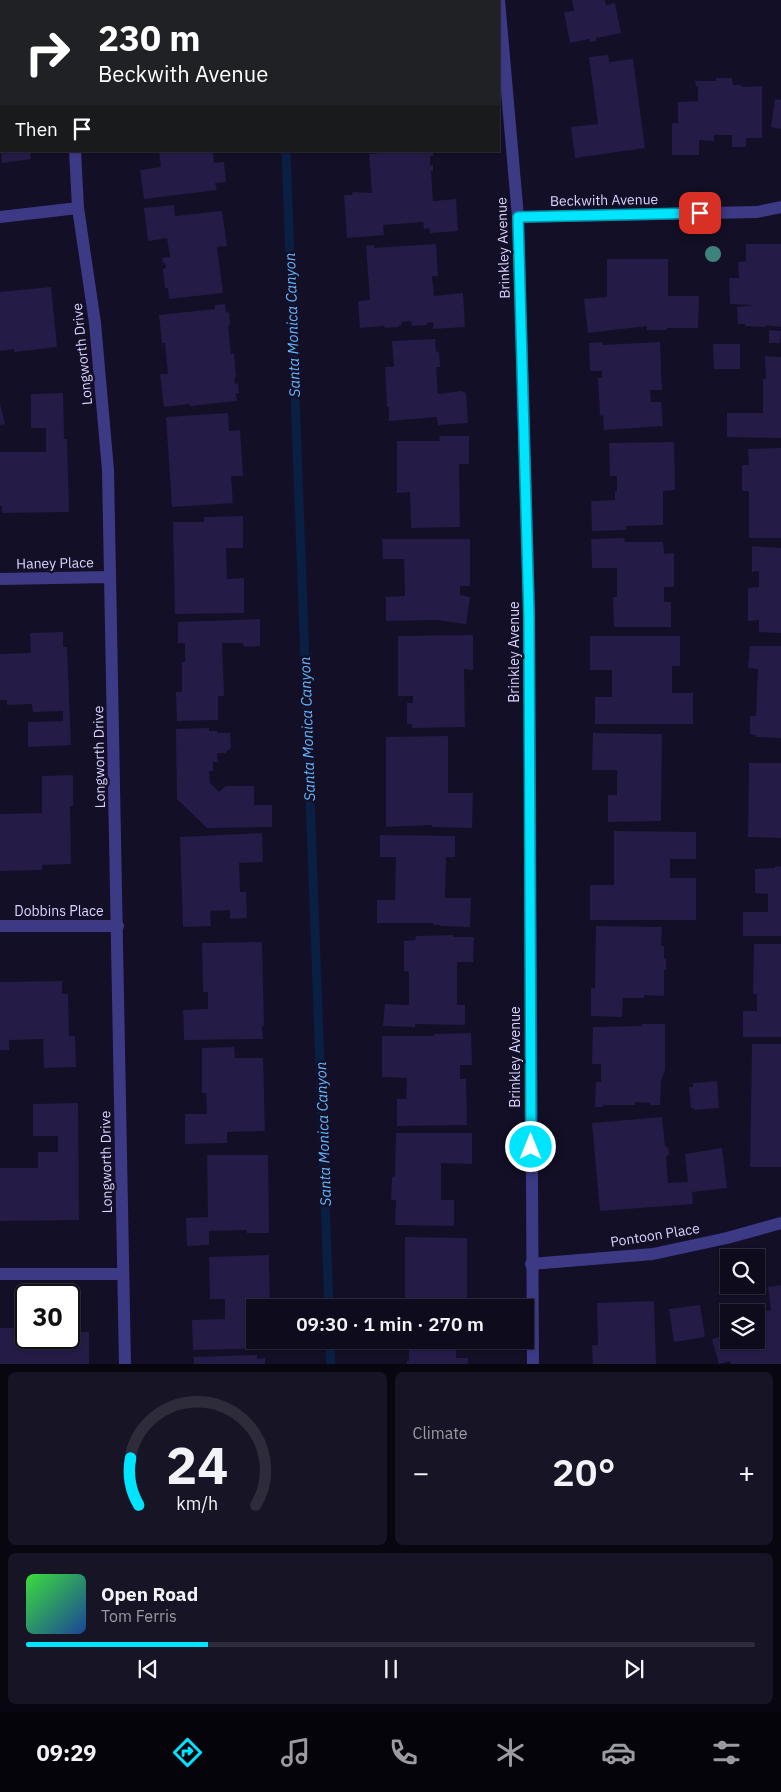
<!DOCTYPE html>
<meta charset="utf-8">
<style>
body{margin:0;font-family:"IBM Plex Sans",sans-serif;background:#171425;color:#f1f3f6;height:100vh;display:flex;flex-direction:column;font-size:19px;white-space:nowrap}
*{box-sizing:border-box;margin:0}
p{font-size:16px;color:#9b9ba3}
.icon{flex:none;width:28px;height:28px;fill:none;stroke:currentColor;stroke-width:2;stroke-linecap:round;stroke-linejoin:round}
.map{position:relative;height:1364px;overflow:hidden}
.drawer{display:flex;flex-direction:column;gap:8px;padding:8px;background:#08060f;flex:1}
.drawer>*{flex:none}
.hud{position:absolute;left:0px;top:0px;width:500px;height:152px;box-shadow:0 1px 4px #0004,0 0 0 1px #2e2b3b;background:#202124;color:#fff;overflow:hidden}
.buttons{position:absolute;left:720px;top:1249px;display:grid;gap:10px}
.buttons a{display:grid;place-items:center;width:45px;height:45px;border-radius:0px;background:#0e0b1c;box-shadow:0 1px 4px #0004,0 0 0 1px #2e2b3b;font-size:25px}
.speed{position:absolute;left:15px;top:1284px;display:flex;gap:10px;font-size:25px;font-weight:700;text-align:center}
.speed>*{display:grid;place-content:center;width:65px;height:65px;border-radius:50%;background:#0e0b1c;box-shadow:0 1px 4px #0004,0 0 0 1px #2e2b3b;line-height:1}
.speed .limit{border:2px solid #111;border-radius:8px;background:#fff;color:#111}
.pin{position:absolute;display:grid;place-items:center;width:42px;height:42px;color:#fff;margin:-21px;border-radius:10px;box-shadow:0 2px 8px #0006}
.me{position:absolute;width:55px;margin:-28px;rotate:0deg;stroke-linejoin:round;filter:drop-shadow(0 0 4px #0008)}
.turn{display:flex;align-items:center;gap:18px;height:105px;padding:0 15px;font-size:22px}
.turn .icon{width:65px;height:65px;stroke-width:2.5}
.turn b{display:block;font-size:35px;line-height:42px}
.then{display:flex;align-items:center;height:48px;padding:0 15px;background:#0003;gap:10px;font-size:19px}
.big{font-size:38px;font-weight:600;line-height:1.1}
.drawer .widget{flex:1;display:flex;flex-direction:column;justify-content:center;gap:8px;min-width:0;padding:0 18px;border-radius:8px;background:#171425}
.drawer .dial{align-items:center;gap:0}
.dial svg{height:130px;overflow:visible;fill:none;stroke:#2e2b3b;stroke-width:7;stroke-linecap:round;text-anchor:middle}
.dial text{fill:#f1f3f6;stroke:none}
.song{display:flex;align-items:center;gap:15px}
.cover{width:60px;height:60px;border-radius:8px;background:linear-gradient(135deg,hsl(120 70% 55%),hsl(220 70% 35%))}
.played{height:5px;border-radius:2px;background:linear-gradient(90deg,#00e5ff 25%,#2e2b3b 25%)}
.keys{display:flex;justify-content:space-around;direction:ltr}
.heat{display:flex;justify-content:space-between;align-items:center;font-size:28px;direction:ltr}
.drawer .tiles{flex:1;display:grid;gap:8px;grid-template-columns:1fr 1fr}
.widget:last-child{grid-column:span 2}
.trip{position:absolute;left:246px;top:1299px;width:288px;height:50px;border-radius:0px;background:#0e0b1c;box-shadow:0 1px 4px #0004,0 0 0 1px #2e2b3b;font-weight:600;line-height:50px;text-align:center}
.tab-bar{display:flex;height:80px;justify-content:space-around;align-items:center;background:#06040b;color:#9b9ba3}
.tab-bar .icon{width:35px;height:35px}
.tab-bar .current{color:#00e5ff}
.tab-bar b{font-size:22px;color:#f1f3f6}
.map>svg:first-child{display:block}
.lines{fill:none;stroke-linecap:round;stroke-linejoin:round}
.stream{stroke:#0a1f44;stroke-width:9}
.building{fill:#241b47}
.street{stroke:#3d3a85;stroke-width:12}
.tree{fill:#3d827b}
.route-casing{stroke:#0095a6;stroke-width:12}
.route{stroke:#00e5ff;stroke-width:9}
.labels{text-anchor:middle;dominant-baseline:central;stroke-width:5;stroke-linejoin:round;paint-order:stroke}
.street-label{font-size:14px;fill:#d9d4ff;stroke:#130f26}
.water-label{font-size:15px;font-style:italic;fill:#62b6ff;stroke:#130f26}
</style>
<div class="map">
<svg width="781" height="1365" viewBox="0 0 781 1365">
<rect width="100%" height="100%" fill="#130f26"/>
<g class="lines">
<g class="stream">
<path d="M280,0V1"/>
<path d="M286,151L329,1308"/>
<path d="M330,1340L331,1365"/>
</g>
</g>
<g class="building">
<path d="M572,0H605L606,5L615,3L621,33L596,38V41L590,42L589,39L570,43L564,12L574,11Z"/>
<path d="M608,55L609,62L633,59L645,148L575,158L571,127L598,124L589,57Z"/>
<path d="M716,78H732L733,85H741V87L762,86V138H746V147H732V135H714V141L699,140V155H672V123H678V102L698,101V86L696,87L695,81H716Z"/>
<path d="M775,99L781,100V129L771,127Z"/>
<path d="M1,151H30L31,159L2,163Z"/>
<path d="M159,151H213L214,163L224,162L226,182L215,183L217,190L144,199L140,170L161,167Z"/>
<path d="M409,151H433V156H430V165H433V171H431L433,201L456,199L458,231L430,233L429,228L424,229L423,222L383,225L384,235L347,238L344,195H352L353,192L372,193L369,154Z"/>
<path d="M174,205L175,216L222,211L227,246L217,247L223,293L169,299L168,288H165L163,269L166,268L165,263H163L162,258L170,257L167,238L148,241L144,208Z"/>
<path d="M436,244L438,276H432L434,296L463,293L465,327L433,329V322L427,323V325L412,326L411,321L401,322L402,325H399V327L385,328L384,326L360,328L358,301L370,300L366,246L374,245V248Z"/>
<path d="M746,244H781V327L766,325V327L745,326V324H738L737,307L754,305L730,304L729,278H739L738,262L746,261Z"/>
<path d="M607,259H668V296H699L698,328H667L666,330H647V326L588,333L584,299L607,297Z"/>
<path d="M51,287L57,347L14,352V349L0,351V292Z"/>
<path d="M225,304L226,313L229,312L230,325H228L231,354L234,353L236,378H234L235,384L238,383L239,393H236L237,401L190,406V404L164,407L160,374H168L165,343H162L159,315L215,309V305Z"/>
<path d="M769,330L781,331L780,343H769Z"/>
<path d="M435,339L436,352L439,351L440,367H436L438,394L461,391L466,393L468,423L438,425L437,417L389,421V407H387L385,367H394L392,341Z"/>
<path d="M603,342L602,345L660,342L662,390H650L651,402H661L663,426L604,430L603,415L600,416L598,378H602V371H590L589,343Z"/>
<path d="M713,344H740V369H714Z"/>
<path d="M765,356L781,357V438L727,437V413H763V379H766Z"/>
<path d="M63,393L64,439H67L69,512L2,513V506H0V452H46V428H31V394Z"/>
<path d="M0,403L5,424L0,425Z"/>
<path d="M228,413L229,431L240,430L243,476H231L233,503L172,507L166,417Z"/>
<path d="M439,436H469V464H459L460,527L411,528L410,492L397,493V441H440Z"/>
<path d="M674,442L675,490L663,491V525L626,526V530L592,531L591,501L615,500V491H617V476H610L609,443Z"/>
<path d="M781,448V538H749V491H742V465H749L748,449Z"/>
<path d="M243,516V548H226L227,579L244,578V613L175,614L173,522H204V517Z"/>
<path d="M625,538L624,542H663L664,554L674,553V587H664V602H671V627H614L613,597H617V568H592L591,539Z"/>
<path d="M382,539H470V586H460V595L470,597L466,624L436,620L386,621V597L405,596L404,559H383Z"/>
<path d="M752,546L781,548V633L759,632V620L748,621V588L759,587V571L752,572Z"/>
<path d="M260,619V646L244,647L243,643H222L224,696H218V720L177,721L176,692H182V662H185V643H178V622Z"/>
<path d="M63,632V647H67L71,745L28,747V722L63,721V711L33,712L32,704L7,705V700H0V654L31,653L30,633Z"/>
<path d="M473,635V670L464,669L465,727L412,728V724H407V703H413V696H398V636Z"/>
<path d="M590,636H680V666H672V693H693V724H595V697H612V670H590Z"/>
<path d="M750,646H781V738L756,737V735L750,734V716H756L758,669L748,668Z"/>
<path d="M209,728V731H217V733H230L231,748L225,753H217L218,762H213V771H209L210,783L219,792L226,786H254V805H272V827L207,828L177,799L176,729Z"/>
<path d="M593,733L662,734L661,821L608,822V795H617V770H592Z"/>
<path d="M448,736V793H473L472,828L432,827V825L386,827V737Z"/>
<path d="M749,763H781V838L748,837Z"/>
<path d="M73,775V806H70L71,864L42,865V870L0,871V814L42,813V776Z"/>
<path d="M614,831L696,832V859H670V878H696V920H590V885H614Z"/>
<path d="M262,833L263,862L239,863L240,892H246L247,918L230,919V910L210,911L211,926L183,927L180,837Z"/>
<path d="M380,835L455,836V857H446L445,898H471L470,927L440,926V925H433V923H377V900H395L396,857H380Z"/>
<path d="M775,866L781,867V936H743V912H768V894L755,893V869L775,868Z"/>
<path d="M596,926L662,927L661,946H664V959H666V970H664V996L644,995V998H623L622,1017L591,1016V988H595Z"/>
<path d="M453,935V937H474L473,962H457V1005H465V1025L415,1024V1027L383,1026L385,1004L409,1005V972L404,971V941L415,940L416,936Z"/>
<path d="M262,942L264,1026H262L263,1039L184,1040L183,1010L208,1009V992H203L202,943Z"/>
<path d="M754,944H781V1037H743V1011H757V994H753Z"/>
<path d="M62,981V994H68L69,1036H75L76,1067L44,1068L43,1039L9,1040V1050H0V982Z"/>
<path d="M642,1024H665V1070L661,1081L660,1105H650V1103L635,1102V1105H603V1107H595L596,1082H601V1064H592L593,1027L642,1026Z"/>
<path d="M471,1033L472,1065H460V1079H466L467,1125L397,1126V1099H406L407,1078L382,1077V1036H434V1034Z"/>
<path d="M752,1044H781V1167H750Z"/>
<path d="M234,1047L235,1058H263L265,1131L227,1132V1143L185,1144V1114H207L206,1093H202V1048Z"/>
<path d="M717,1081L719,1108L694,1110V1108H691L689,1087H693V1083Z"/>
<path d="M78,1103L79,1220L0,1221V1168H38V1152H58V1136H33V1104Z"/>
<path d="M662,1117L665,1146L668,1148L669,1154L666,1157L668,1183L688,1182L685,1154L722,1148L727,1188L692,1192L693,1204L600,1211L592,1123Z"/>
<path d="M396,1133H472V1164L441,1163V1200H454V1226L395,1225L396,1200H391L392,1177L395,1176Z"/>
<path d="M207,1155H268L269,1233H247V1230L209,1231V1245L187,1246L186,1218L208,1217Z"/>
<path d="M405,1237L467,1238V1308H405Z"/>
<path d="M269,1255L270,1308H255V1340H273V1348L193,1350L192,1320L225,1319V1299H210L209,1257Z"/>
<path d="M781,1285V1365H731L730,1361L719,1364L712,1339L729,1334V1340H734L736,1348L739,1347L737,1340H756V1314L771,1310L768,1287Z"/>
<path d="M654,1301L656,1365H593L592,1345H598L597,1303Z"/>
<path d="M700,1305L705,1337L674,1342L669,1309Z"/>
<path d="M0,1328H26V1339L53,1340V1338H69V1332H89V1365H0Z"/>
<path d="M409,1340H456V1358H468V1365H407V1361H409Z"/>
<path d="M257,1355V1359L265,1358V1365H194V1357Z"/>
</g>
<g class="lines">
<g class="street">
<path d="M499,0L518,217L529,607L533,1365"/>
<path d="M96,1V0"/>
<path d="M75,151L78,208L95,323L108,470L125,1365"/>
<path d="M0,217L78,208"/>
<path d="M518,217L757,212L781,207"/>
<path d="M0,579L110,577"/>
<path d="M0,926H118"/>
<path d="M531,1264L653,1254L727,1238L781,1223"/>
<path d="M0,1274H123"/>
</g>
</g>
<circle class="tree" cx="713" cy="254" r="8"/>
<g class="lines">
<defs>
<path id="route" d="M531,1147L529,617L518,217L700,213"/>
</defs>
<use href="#route" class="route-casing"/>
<use href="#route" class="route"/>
</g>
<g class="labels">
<g class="street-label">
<text transform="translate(604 200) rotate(-1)">Beckwith Avenue</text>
<text transform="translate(503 248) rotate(-92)">Brinkley Avenue</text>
<text transform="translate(82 354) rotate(-96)">Longworth Drive</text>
<text transform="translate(55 563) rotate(-1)">Haney Place</text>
<text transform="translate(514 652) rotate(-90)">Brinkley Avenue</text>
<text transform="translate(99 757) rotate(-91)">Longworth Drive</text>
<text x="59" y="911">Dobbins Place</text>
<text transform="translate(515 1057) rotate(-90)">Brinkley Avenue</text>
<text transform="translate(106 1162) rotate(-91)">Longworth Drive</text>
<text transform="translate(655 1235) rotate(-9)">Pontoon Place</text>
</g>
<g class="water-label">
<text transform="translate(292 325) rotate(-92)">Santa Monica Canyon</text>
<text transform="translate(307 729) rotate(-92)">Santa Monica Canyon</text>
<text transform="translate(323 1134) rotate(-92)">Santa Monica Canyon</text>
</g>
</g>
</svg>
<div class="buttons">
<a><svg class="icon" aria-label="search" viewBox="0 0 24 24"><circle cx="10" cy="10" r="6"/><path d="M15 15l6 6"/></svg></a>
<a><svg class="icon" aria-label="layers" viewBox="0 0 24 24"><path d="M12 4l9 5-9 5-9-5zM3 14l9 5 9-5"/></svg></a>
</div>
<div class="speed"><div class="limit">30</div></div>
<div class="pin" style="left:700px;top:213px;background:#d93025"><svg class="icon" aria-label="arrive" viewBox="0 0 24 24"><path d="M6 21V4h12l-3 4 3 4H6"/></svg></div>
<svg class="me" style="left:531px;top:1147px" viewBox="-20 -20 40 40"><circle r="17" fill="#00e5ff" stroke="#fff" stroke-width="3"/><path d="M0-11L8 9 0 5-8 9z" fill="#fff"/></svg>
<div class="trip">09:30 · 1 min · 270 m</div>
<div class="hud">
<div class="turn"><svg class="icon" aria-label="right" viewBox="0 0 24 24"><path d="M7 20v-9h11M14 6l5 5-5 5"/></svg><div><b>230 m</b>Beckwith Avenue</div></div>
<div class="then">Then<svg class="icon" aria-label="arrive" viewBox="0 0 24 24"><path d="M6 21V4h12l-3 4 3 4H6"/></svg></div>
</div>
</div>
<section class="drawer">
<div class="tiles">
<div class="widget dial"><svg viewBox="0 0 100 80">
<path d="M14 69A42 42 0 1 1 86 69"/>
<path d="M14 69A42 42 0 0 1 9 40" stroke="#00e5ff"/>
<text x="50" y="56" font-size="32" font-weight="700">24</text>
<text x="50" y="72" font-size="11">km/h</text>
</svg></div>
<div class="widget"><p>Climate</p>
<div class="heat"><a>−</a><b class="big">20°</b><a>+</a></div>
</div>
<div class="widget">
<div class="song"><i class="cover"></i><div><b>Open Road</b><p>Tom Ferris</p></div></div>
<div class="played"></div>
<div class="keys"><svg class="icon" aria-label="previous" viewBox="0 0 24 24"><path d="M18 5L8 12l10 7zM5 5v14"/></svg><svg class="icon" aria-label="pause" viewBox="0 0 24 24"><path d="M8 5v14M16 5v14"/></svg><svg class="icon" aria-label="next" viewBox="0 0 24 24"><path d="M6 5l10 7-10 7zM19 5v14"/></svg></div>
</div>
</div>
</section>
<nav class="tab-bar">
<b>09:29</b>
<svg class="icon current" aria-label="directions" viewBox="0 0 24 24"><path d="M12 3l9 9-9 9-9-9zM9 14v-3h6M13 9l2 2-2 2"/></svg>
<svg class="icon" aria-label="music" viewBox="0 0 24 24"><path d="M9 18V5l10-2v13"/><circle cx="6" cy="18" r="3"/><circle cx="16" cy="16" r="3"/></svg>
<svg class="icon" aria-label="phone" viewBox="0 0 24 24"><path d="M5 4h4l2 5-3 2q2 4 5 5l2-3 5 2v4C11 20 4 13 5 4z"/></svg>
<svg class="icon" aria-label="climate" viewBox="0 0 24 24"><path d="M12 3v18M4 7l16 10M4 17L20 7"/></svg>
<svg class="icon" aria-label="car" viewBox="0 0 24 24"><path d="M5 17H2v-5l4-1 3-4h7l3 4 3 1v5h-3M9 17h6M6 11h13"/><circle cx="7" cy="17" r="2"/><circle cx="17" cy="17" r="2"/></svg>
<svg class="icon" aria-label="filters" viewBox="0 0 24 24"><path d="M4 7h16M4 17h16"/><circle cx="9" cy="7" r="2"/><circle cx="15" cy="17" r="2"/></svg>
</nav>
